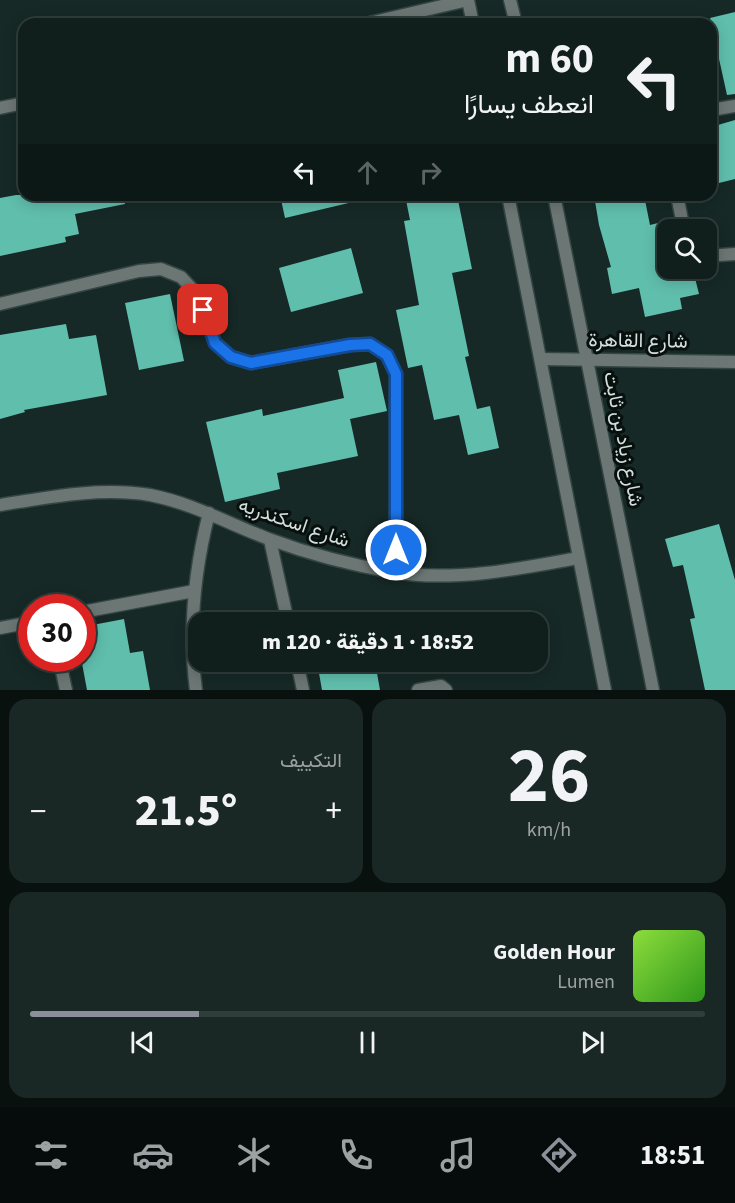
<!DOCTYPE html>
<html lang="ar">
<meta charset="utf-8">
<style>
body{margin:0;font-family:"Source Sans 3",Vazirmatn,sans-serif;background:#192725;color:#f1f3f6;direction:rtl;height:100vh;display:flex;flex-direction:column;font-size:22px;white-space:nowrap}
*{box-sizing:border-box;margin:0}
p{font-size:20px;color:#9ca2a3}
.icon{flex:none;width:33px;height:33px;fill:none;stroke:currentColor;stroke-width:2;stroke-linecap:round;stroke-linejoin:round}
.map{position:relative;height:690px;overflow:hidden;direction:ltr}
.panel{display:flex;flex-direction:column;gap:9px;padding:9px;background:#09110f;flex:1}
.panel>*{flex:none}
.guide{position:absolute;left:18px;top:18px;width:699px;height:183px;border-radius:18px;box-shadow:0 3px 15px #0003,0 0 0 2px #303d3b;direction:rtl;background:#101f1c;color:#f1f3f6;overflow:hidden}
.controls{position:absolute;left:657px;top:219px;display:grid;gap:12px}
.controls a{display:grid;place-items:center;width:60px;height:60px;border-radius:12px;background:#101f1c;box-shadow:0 3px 15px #0003,0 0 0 2px #303d3b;font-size:30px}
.speed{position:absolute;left:18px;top:594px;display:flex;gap:12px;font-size:30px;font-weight:700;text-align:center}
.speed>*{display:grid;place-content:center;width:78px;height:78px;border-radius:50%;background:#101f1c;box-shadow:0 3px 15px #0003,0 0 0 2px #303d3b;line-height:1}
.speed .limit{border:9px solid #d22;background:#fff;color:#111}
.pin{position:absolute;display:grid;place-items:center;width:51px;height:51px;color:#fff;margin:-26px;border-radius:12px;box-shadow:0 3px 9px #0006}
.me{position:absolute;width:66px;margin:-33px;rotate:0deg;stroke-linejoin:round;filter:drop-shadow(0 0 4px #0008)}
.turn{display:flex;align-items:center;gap:21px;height:126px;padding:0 24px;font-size:27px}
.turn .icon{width:78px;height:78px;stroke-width:2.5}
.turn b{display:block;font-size:42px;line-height:51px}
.lanes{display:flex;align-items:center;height:57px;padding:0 24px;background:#0003;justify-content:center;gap:30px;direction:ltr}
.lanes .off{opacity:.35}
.big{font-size:45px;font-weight:800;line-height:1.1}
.panel .tile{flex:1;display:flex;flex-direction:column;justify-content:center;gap:9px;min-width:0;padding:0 21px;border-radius:18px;background:#192725}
.panel .dial{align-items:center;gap:0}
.dial b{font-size:78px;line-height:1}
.song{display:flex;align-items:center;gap:18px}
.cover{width:72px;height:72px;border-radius:9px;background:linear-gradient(135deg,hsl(90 70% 55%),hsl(110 70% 35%))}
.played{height:6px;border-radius:3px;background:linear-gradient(90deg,#8c9099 25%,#303d3b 25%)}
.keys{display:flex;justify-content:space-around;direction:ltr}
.heat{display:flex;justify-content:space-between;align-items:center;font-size:33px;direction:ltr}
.panel .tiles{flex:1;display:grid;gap:9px;grid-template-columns:1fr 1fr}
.tile:last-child{grid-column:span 2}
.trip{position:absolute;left:188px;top:612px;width:360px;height:60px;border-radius:18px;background:#101f1c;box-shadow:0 3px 15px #0003,0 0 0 2px #303d3b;font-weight:800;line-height:60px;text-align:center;direction:rtl}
.menu{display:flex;height:96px;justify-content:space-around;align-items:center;background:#060c0b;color:#9ca2a3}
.menu .icon{width:42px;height:42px}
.menu .active{color:#8c9099}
.menu b{font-size:27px;color:#f1f3f6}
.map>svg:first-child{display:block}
.building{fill:#60bead}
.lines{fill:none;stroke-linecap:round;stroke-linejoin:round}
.street-casing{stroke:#344643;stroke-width:15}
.street{stroke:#6c7674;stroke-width:12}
.route-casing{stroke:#114b97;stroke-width:15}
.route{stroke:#1a73e8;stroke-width:10}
.labels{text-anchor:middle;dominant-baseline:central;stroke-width:6;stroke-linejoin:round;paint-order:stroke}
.street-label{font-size:20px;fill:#d3dfdc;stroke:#08100e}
</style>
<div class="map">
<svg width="735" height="690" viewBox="0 0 735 690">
<rect width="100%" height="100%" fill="#162926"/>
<g class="building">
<path d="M735,12V94L727,95L710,18Z"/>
<path d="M735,120V179L711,185V127Z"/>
<path d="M16,195H124L125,204L75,214L79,234L65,237L66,242L0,256V198Z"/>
<path d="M280,195H352L353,202L285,218Z"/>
<path d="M405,195H457L472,269L452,273L469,356L465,357L477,409L490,406L499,448L468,455L459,415L434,420L422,365L408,368L396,310L419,305L404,221L410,220Z"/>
<path d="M594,195H644L650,225L658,223L670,279L694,274L699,294L680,298L682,309L645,317L639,288L612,294L607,268L611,267L599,225Z"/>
<path d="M351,248L363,293L291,312L279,268Z"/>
<path d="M170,294L184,361L139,370L125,303Z"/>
<path d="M66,324L69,339L96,335L107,395L24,410L25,412L0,419V335Z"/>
<path d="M376,362L387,411L350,419L358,456L277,473L280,489L225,502L206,422L262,409L263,416L344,398L338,370Z"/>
<path d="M719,524L735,580V690H705L690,619L695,618L683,565L673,567L665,539Z"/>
<path d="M124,619L130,653L143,651L150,690H87L81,658H82V627Z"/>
<path d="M317,662H375L380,690H322Z"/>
</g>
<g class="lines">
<defs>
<g id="street">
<path d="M510,0L516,24"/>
<path d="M365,24L468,0L473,24"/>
<path d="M0,108L24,103"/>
<path d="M711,110L735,106"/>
<path d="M508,195L605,690"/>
<path d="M554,195L653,690"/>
<path d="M677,195L684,230"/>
<path d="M706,256L735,254"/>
<path d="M0,304L139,271L161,269L181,277L197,294L215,343L231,357L251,363L350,345L370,344L387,355L396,374V572"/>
<path d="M541,359L735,362"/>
<path d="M0,505C49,497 100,487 150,495C192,503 229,524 269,539C309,554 351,565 393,572C452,582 520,569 578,558"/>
<path d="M270,540L288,622"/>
<path d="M82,612L194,591"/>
<path d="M0,628L32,622"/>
<path d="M59,658L66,690"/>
<path d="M297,662L303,690"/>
<path d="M196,690C188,629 194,572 209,513"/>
<path d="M418,690L441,686L446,690"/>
</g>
</defs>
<use href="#street" class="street-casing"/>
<use href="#street" class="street"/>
</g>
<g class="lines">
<defs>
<path id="route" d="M203,310L215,343L231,357L251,363L350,345L370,344L387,355L396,374V550"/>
</defs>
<use href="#route" class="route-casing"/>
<use href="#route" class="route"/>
</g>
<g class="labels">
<g class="street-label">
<text transform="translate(638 341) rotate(1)">شارع القاهرة</text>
<text transform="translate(623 439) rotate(79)">شارع زياد بن ثابت</text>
<text transform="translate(294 523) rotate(19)">شارع اسكندريه</text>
</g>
</g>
</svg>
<div class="controls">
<a><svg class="icon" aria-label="search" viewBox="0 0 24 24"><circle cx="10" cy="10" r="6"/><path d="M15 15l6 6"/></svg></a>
</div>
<div class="speed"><div class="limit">30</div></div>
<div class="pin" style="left:203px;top:310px;background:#d93025"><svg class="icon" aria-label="arrive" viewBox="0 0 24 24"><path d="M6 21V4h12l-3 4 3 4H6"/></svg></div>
<svg class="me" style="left:396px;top:550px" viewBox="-20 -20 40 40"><circle r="17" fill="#1a73e8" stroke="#fff" stroke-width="3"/><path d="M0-11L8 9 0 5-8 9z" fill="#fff"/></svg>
<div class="trip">18:52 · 1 دقيقة · 120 m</div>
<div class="guide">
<div class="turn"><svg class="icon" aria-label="left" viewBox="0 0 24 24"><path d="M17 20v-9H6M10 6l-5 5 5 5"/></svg><div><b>60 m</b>انعطف يسارًا</div></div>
<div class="lanes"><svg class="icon" aria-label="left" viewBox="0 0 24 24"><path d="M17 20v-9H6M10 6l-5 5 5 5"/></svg><svg class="icon off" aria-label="ahead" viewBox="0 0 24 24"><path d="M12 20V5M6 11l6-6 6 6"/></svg><svg class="icon off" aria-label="right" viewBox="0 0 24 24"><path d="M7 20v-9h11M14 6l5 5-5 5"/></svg></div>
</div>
</div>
<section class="panel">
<div class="tiles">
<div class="tile dial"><b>26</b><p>km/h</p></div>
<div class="tile"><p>التكييف</p>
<div class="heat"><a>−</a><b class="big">21.5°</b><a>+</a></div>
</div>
<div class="tile">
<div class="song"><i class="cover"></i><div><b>Golden Hour</b><p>Lumen</p></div></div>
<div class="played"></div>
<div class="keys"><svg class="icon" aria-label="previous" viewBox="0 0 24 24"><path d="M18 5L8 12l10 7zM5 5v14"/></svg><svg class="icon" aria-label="pause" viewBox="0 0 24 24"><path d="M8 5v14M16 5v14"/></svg><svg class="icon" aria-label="next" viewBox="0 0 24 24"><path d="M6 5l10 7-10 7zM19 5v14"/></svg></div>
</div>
</div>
</section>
<nav class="menu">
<b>18:51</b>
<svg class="icon active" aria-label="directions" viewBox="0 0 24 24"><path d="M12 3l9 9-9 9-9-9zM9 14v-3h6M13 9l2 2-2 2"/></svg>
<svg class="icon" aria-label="music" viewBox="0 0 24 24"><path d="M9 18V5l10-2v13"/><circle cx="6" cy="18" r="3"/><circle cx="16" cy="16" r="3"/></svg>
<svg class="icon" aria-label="phone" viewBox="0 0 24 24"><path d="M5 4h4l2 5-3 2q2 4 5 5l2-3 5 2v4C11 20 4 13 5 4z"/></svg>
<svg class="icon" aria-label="climate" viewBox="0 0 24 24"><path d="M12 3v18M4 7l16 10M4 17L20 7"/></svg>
<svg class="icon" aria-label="car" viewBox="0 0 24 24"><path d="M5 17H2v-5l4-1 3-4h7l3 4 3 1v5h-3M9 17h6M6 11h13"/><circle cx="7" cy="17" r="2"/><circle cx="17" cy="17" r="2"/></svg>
<svg class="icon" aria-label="filters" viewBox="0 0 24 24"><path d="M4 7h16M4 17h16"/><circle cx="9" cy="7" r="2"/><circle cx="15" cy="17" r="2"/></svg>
</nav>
